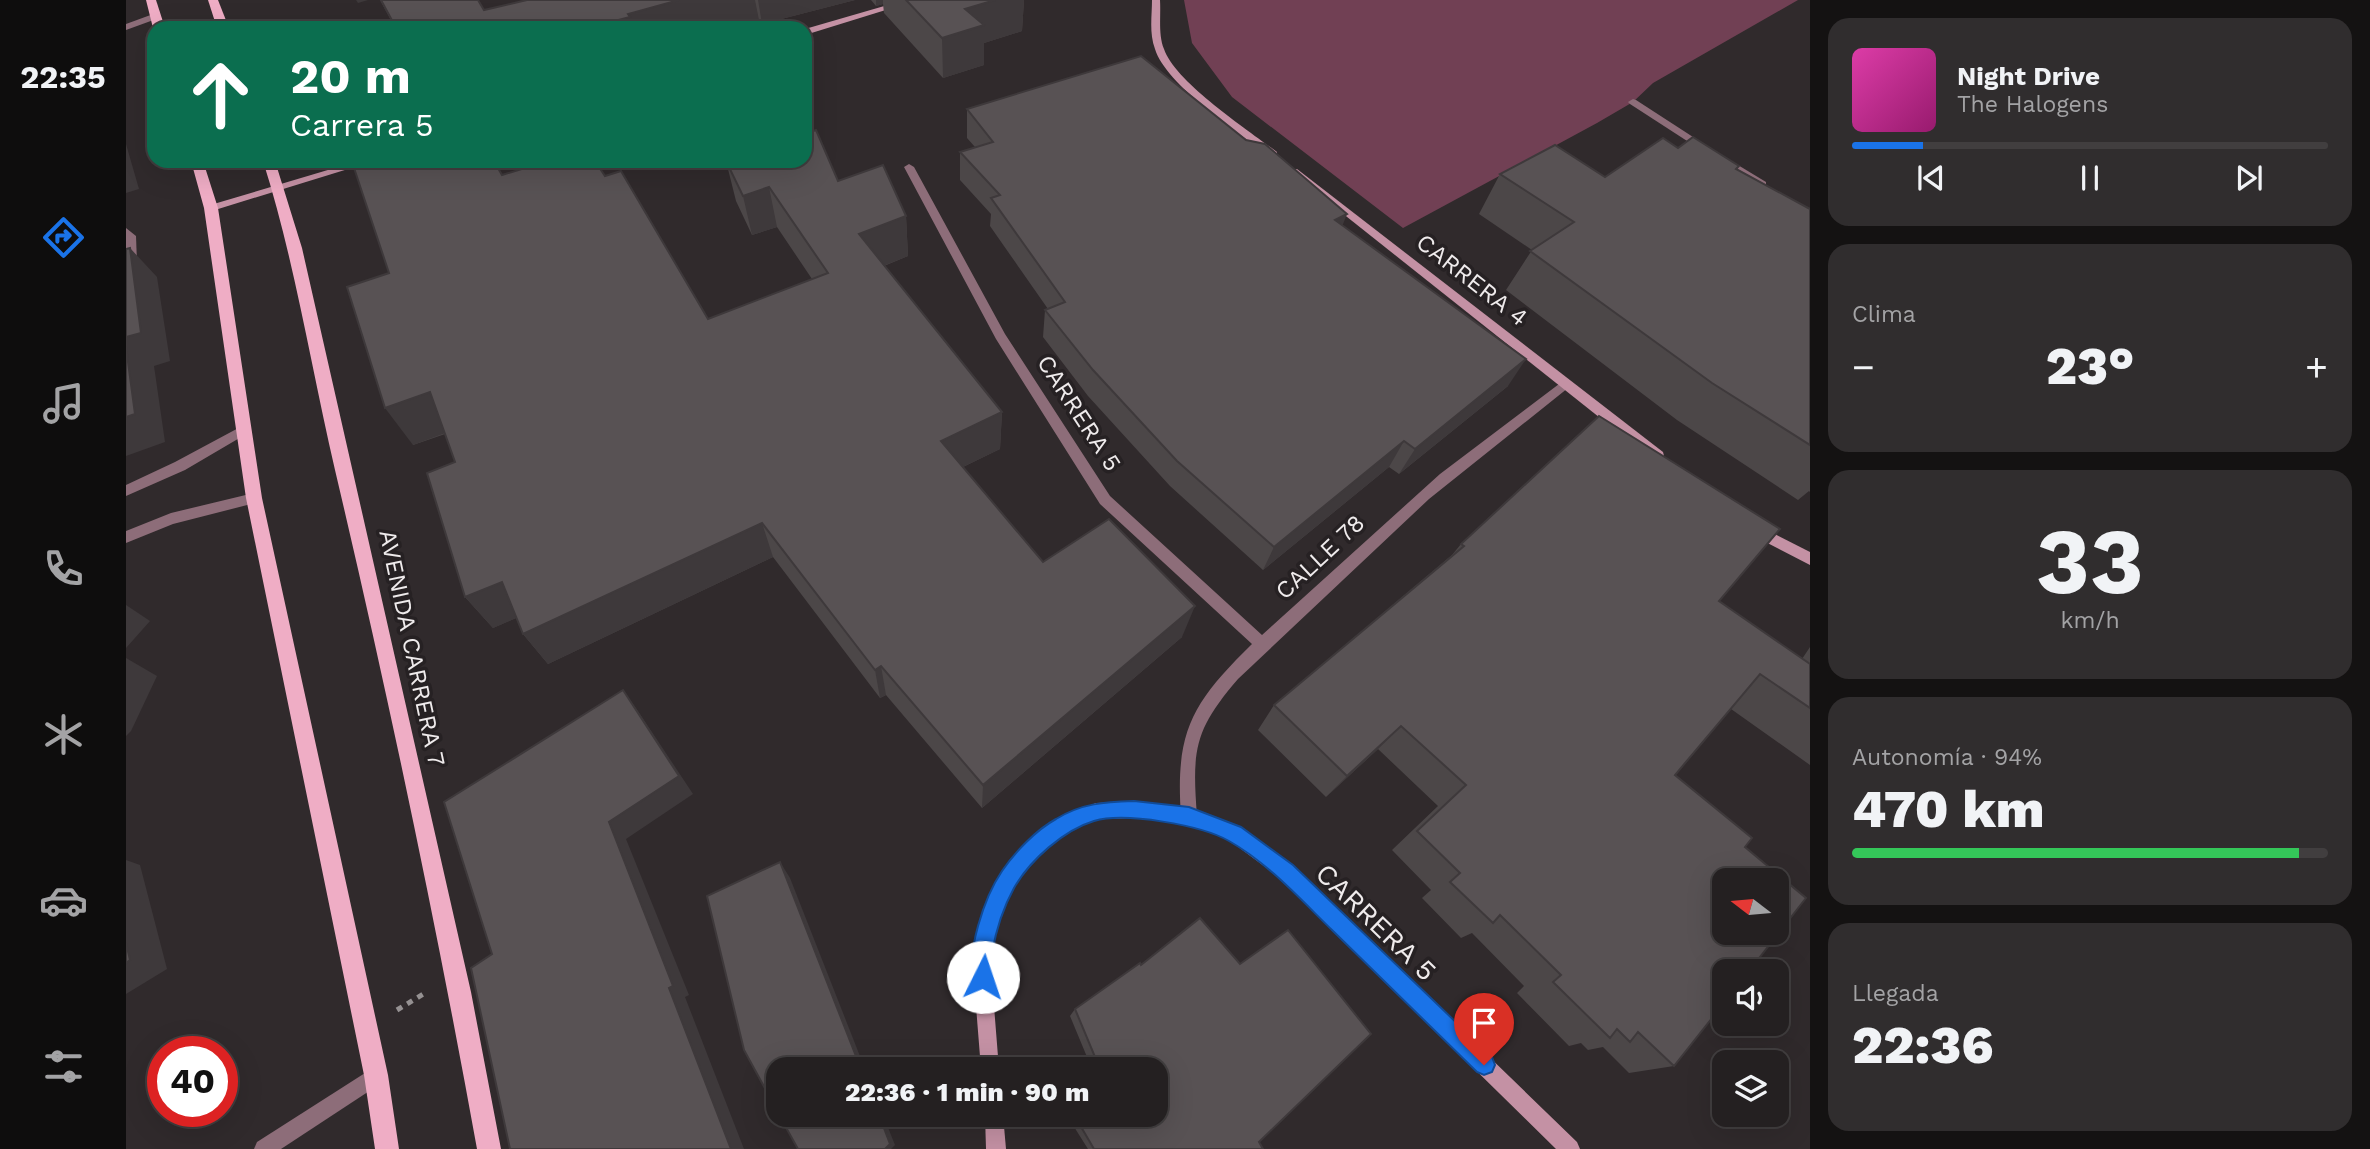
<!DOCTYPE html>
<html lang="es">
<meta charset="utf-8">
<style>
body{margin:0;font-family:"Work Sans",sans-serif;background:#302d2e;color:#f1f3f6;height:100vh;display:flex;flex-direction:column;font-size:26px;white-space:nowrap}
*{box-sizing:border-box;margin:0}
p{font-size:23px;color:#a3a3a5}
.icon{flex:none;width:38px;height:38px;fill:none;stroke:currentColor;stroke-width:2;stroke-linecap:round;stroke-linejoin:round}
.map{position:relative;flex:1;overflow:hidden}
.details{display:flex;flex-direction:column;gap:18px;padding:18px;background:#141212;width:560px}
.details>*{flex:none}
.top-card{position:absolute;left:21px;top:21px;width:665px;height:147px;border-radius:21px;box-shadow:0 7px 28px #0002,0 0 0 2px #413e3f;background:#0b6e4f;color:#fff;overflow:hidden}
.needle{width:46px;rotate:286deg}
.tools{position:absolute;left:1586px;top:868px;display:grid;gap:14px}
.tools a{display:grid;place-items:center;width:77px;height:77px;border-radius:14px;background:#242021;box-shadow:0 7px 28px #0002,0 0 0 2px #413e3f;font-size:35px}
.speed{position:absolute;left:21px;top:1036px;display:flex;gap:14px;font-size:35px;font-weight:700;text-align:center}
.speed>*{display:grid;place-content:center;width:91px;height:91px;border-radius:50%;background:#242021;box-shadow:0 7px 28px #0002,0 0 0 2px #413e3f;line-height:1}
.speed .limit{border:10px solid #d22;background:#fff;color:#111}
.pin{position:absolute;display:grid;place-items:center;width:60px;height:60px;color:#fff;margin:-72px -30px;border-radius:50% 50% 50% 0;rotate:-45deg;box-shadow:0 0 7px #0007}
.pin .icon{rotate:45deg}
.me{position:absolute;width:77px;margin:-38px;rotate:4deg;stroke-linejoin:round;filter:drop-shadow(0 0 5px #0008)}
.turn{display:flex;align-items:center;gap:24px;height:147px;padding:0 28px;font-size:32px}
.turn .icon{width:91px;height:91px;stroke-width:2.5}
.turn b{display:block;font-size:49px;line-height:60px}
.big{font-size:52px;font-weight:800;line-height:1.1}
.details .tile{flex:1;display:flex;flex-direction:column;justify-content:center;gap:10px;min-width:0;padding:0 24px;border-radius:21px;background:#302d2e}
.details .dial{align-items:center;gap:0}
.dial b{font-size:91px;line-height:1}
.song{display:flex;align-items:center;gap:21px}
.cover{width:84px;height:84px;border-radius:10px;background:linear-gradient(135deg,hsl(320 70% 55%),hsl(320 70% 35%))}
.played{height:7px;border-radius:4px;background:linear-gradient(90deg,#1a73e8 15%,#413e3f 15%)}
.keys{display:flex;justify-content:space-around;direction:ltr}
.heat{display:flex;justify-content:space-between;align-items:center;font-size:38px;direction:ltr}
.charge{height:10px;border-radius:5px;background:linear-gradient(90deg,#34c759 94%,#413e3f 0)}
.trip{position:absolute;left:640px;top:1057px;width:402px;height:70px;border-radius:21px;background:#242021;box-shadow:0 7px 28px #0002,0 0 0 2px #413e3f;font-weight:800;line-height:70px;text-align:center}
main{display:flex;flex:1;min-height:0}
.tabs{display:flex;flex-direction:column;width:126px;justify-content:space-around;align-items:center;background:#0e0d0d;color:#a3a3a5}
.tabs .icon{width:49px;height:49px}
.tabs .current{color:#1a73e8}
.tabs b{font-size:32px;color:#f1f3f6}
.map>svg:first-child{display:block}
.green{fill:#714054}
.lines{fill:none;stroke-linecap:round;stroke-linejoin:round}
.path{stroke:#959192;stroke-width:5;stroke-dasharray:6 6;stroke-linecap:butt}
.street{fill:#8d6d79;fill-rule:evenodd}
.secondary{fill:#c491a4;fill-rule:evenodd}
.primary{fill:#efadc5;fill-rule:evenodd}
.wall{fill:#4c4748}
.shaded-wall{fill:#3e393b}
.building{fill:#585254;stroke:#3e393b;stroke-width:2;fill-rule:evenodd}
.route{fill:#1a73e8;stroke:#114b97;stroke-width:2}
.labels{text-anchor:middle;dominant-baseline:central;stroke-width:7;stroke-linejoin:round;paint-order:stroke}
.street-label{font-size:24px;fill:#efebec;stroke:#262123}
.near-street-label{font-size:28px;fill:#efebec;stroke:#262123}
</style>
<main>
<nav class="tabs">
<b>22:35</b>
<svg class="icon current" aria-label="directions" viewBox="0 0 24 24"><path d="M12 3l9 9-9 9-9-9zM9 14v-3h6M13 9l2 2-2 2"/></svg>
<svg class="icon" aria-label="music" viewBox="0 0 24 24"><path d="M9 18V5l10-2v13"/><circle cx="6" cy="18" r="3"/><circle cx="16" cy="16" r="3"/></svg>
<svg class="icon" aria-label="phone" viewBox="0 0 24 24"><path d="M5 4h4l2 5-3 2q2 4 5 5l2-3 5 2v4C11 20 4 13 5 4z"/></svg>
<svg class="icon" aria-label="climate" viewBox="0 0 24 24"><path d="M12 3v18M4 7l16 10M4 17L20 7"/></svg>
<svg class="icon" aria-label="car" viewBox="0 0 24 24"><path d="M5 17H2v-5l4-1 3-4h7l3 4 3 1v5h-3M9 17h6M6 11h13"/><circle cx="7" cy="17" r="2"/><circle cx="17" cy="17" r="2"/></svg>
<svg class="icon" aria-label="filters" viewBox="0 0 24 24"><path d="M4 7h16M4 17h16"/><circle cx="9" cy="7" r="2"/><circle cx="15" cy="17" r="2"/></svg>
</nav>
<div class="map">
<svg width="1684" height="1149" viewBox="0 0 1684 1149">
<rect width="100%" height="100%" fill="#302a2c"/>
<path class="green" d="M1058,0H1672L1527,83L1507,102L1471,123L1277,228L1106,97L1066,43Z"/>
<g class="lines">
<path class="path" d="M271,1010L299,993"/>
<g class="street">
<path d="M30,13L33,14V18L0,30V24Z"/>
<path d="M1507,99L1510,100L1584,148L1575,150L1504,104L1502,102Z"/>
<path d="M1597,156L1640,182V186H1632L1593,161L1592,159Z"/>
<path d="M783,164L788,167L879,334L984,496L1136,635L1314,474L1437,381L1441,379L1447,384L1303,499L1112,679C1068,730 1066,750 1071,816L1069,822L1063,824L1057,822L1055,816C1049,731 1066,703 1126,644L974,504L870,339L778,167Z"/>
<path d="M0,228L10,236L11,263L4,273L0,274Z"/>
<path d="M118,425L124,430L122,433L59,470L0,496V485L49,462Z"/>
<path d="M128,493L135,498L133,502L47,524L0,543V531L45,513Z"/>
<path d="M250,1066L257,1068L259,1075L257,1082L155,1149H128L131,1142Z"/>
</g>
<g class="secondary">
<path d="M779,0H792L679,35V29Z"/>
<path d="M1026,0H1034C1035,16 1032,34 1038,49C1049,82 1122,130 1151,152V156H1143C1113,133 1040,85 1029,49C1023,33 1026,16 1026,0Z"/>
<path d="M232,161H248L89,210H81L80,208L81,206Z"/>
<path d="M1171,169L1537,452L1538,456L1537,460H1527L1167,174V170Z"/>
<path d="M1629,524L1684,552V565L1624,534L1622,530L1624,526Z"/>
<path d="M1008,802L1063,808L1109,826L1166,866L1451,1142L1454,1149H1430L1154,878L1103,840L1063,824L1008,818L970,819L942,831L913,856L888,885L874,914L864,956L873,1069H855L846,956L857,913L876,873L901,844L930,819L970,803Z"/>
<path d="M859,1115H877L880,1149H860Z"/>
</g>
<g class="primary">
<path d="M20,0H30L39,28H27Z"/>
<path d="M82,0H92L103,28H91Z"/>
<path d="M65,161H77L92,208L136,498L262,1075L273,1149H249L238,1075L120,498L78,208Z"/>
<path d="M137,161H149L176,248L345,992L375,1149H351C310,922 262,695 209,470C185,367 169,262 137,161Z"/>
</g>
</g>
<g class="wall">
<path d="M254,0H352L358,10L401,0H729L636,24L633,20L605,28H251L267,24Z"/>
<path d="M745,0H898L896,31L858,43V65L817,78L758,13L757,4L750,6Z"/>
<path d="M841,109L1216,225L1382,386L1273,474L1263,467L1137,570L1044,486L962,396L917,337L919,310L922,309L864,226L865,214L834,180V152L849,147L841,138Z"/>
<path d="M1552,148L1611,169L1684,209V492L1683,491L1672,500L1551,420L1380,290L1406,250L1353,214L1374,174L1479,177Z"/>
<path d="M600,161L712,181L780,216L782,256L758,266L876,412L874,449L837,467L917,562L1056,637L856,808L760,695L754,698L647,557L422,664L397,634L390,618L367,628L339,597L329,462L319,434L287,445L263,273L376,175L479,176L582,319L686,279L651,227L626,235L610,201Z"/>
<path d="M1335,544L1593,601L1676,659L1684,647V765L1605,709L1549,775L1619,847L1548,1066L1503,1073L1477,1047L1462,1050L1455,1043L1443,1046L1391,993L1398,986L1346,933L1335,938L1296,898L1305,890L1266,850L1312,806L1252,749L1200,797L1132,730L1148,705L1326,555Z"/>
<path d="M949,1009L1133,1142L1137,1149H962L945,1122L956,1115H1031V1069H966L944,1016Z"/>
</g>
<g class="shaded-wall">
<path d="M230,0H242L232,3Z"/>
<path d="M553,0H629L633,20L605,28H462L502,14Z"/>
<path d="M632,0H729L636,24Z"/>
<path d="M750,0H757V4L750,6Z"/>
<path d="M869,0H898L896,31L858,43V65L817,78L816,38L839,9Z"/>
<path d="M0,144L13,189L0,193Z"/>
<path d="M643,187L651,227L626,235L617,196Z"/>
<path d="M1221,214L1210,242L1209,220Z"/>
<path d="M780,216L782,256L737,274L733,234Z"/>
<path d="M4,248L31,277L44,361L28,366L39,442L0,456V337Z"/>
<path d="M1400,359L1382,386L1273,474L1289,449Z"/>
<path d="M304,392L330,429L287,445L259,408Z"/>
<path d="M876,412L874,449L816,477L815,441Z"/>
<path d="M1278,441L1263,467L1137,570L1148,547Z"/>
<path d="M636,523L647,557L422,664L397,634Z"/>
<path d="M376,582L402,613L367,628L339,597Z"/>
<path d="M0,605L24,621L0,648Z"/>
<path d="M1069,606L1056,637L856,808L857,785Z"/>
<path d="M0,658L31,676L5,731L0,736Z"/>
<path d="M755,666L760,695L754,698L749,670Z"/>
<path d="M497,690L512,711L567,794L500,839L563,995L559,997L618,1149H605L543,988L483,822Z"/>
<path d="M1275,726L1252,749L1200,797L1221,776Z"/>
<path d="M0,860L14,865L41,969L0,994Z"/>
<path d="M654,862L664,878L739,1069H735Z"/>
<path d="M753,1115H757L769,1145L765,1149H759Z"/>
</g>
<g class="building">
<path d="M255,0H352L358,10L401,0H553L502,14L504,17L462,28H251L268,24Z"/>
<path d="M780,0H869L839,9L858,25L816,38Z"/>
<path d="M1015,56L1120,140L1139,144L1221,214L1209,220L1400,359L1289,449L1278,441L1148,547L1051,461L967,370L919,310L939,302L865,198L874,195L834,152L867,142L841,109Z"/>
<path d="M690,130L712,181L757,165L780,216L733,234L876,412L815,441L917,562L983,519L1069,606L857,785L755,666L749,670L636,523L397,634L376,582L339,597L301,473L329,462L304,392L259,408L221,287L263,273L227,165L240,161H368L376,175L422,161H469L479,176L495,171L582,319L702,273L643,187L617,196L600,161H679V134Z"/>
<path d="M1567,137L1613,166L1610,169L1684,209V445L1586,383L1404,251L1448,222L1374,174L1429,145L1479,177L1537,138L1552,148Z"/>
<path d="M4,248L15,333L0,337V249Z"/>
<path d="M0,347L9,414L0,417Z"/>
<path d="M1473,416L1654,529L1593,601L1684,664V708L1634,674L1549,775L1626,838L1619,847L1680,898L1623,971H1598V1003L1548,1066L1512,1032L1504,1042L1491,1029L1484,1038L1427,982L1435,975L1374,915L1367,923L1324,882L1334,873L1291,831L1340,785L1275,726L1221,776L1148,705L1338,546L1335,544ZM1598,880H1650V933H1598Z"/>
<path d="M497,690L553,776L483,822L547,986L543,988L605,1149H384L345,968L366,954L318,802Z"/>
<path d="M654,862L735,1069H653V1114L618,1050L581,896Z"/>
<path d="M1074,918L1114,964L1162,930L1245,1034L1133,1142L1137,1149H968L951,1120L958,1115H1031V1069H974L949,1009L1014,963L1015,965Z"/>
<path d="M0,943L4,960L0,963Z"/>
<path d="M653,1115H753L764,1144L759,1149H672Z"/>
</g>
<path class="route" d="M1008,801L1063,807L1115,827L1167,865L1366,1057L1369,1065L1366,1072L1358,1075L1351,1072C1303,1025 1255,978 1207,931C1175,900 1142,863 1103,841C1075,825 999,812 968,821C938,830 904,860 888,888C877,908 870,930 866,953C864,964 868,973 864,984L857,987L849,984C838,955 859,896 876,871C889,852 910,830 930,819C956,803 979,802 1008,801Z"/>
<g class="labels">
<g class="street-label">
<text transform="translate(1346 280) rotate(38)">CARRERA 4</text>
<text transform="translate(953 413) rotate(57)">CARRERA 5</text>
<text transform="translate(1194 557) rotate(-43)">CALLE 78</text>
<text transform="translate(286 648) rotate(78)">AVENIDA CARRERA 7</text>
</g>
<g class="near-street-label">
<text transform="translate(1250 922) rotate(44)">CARRERA 5</text>
</g>
</g>
</svg>
<div class="tools">
<a><svg class="needle" viewBox="-14 -14 28 28"><path d="M0-13l5 13h-10z" fill="#e53935"/><path d="M0 13l5-13h-10z" fill="#a3a3a5"/></svg></a>
<a><svg class="icon" aria-label="sound" viewBox="0 0 24 24"><path d="M4 9h4l5-4v14l-5-4H4zM17 9q2 3 0 6"/></svg></a>
<a><svg class="icon" aria-label="layers" viewBox="0 0 24 24"><path d="M12 4l9 5-9 5-9-5zM3 14l9 5 9-5"/></svg></a>
</div>
<div class="speed"><div class="limit">40</div></div>
<div class="pin" style="left:1358px;top:1065px;background:#d93025"><svg class="icon" aria-label="arrive" viewBox="0 0 24 24"><path d="M6 21V4h12l-3 4 3 4H6"/></svg></div>
<svg class="me" style="left:857px;top:977px" viewBox="-20 -20 40 40"><circle r="19" fill="#fff"/><path d="M0-13L10 11 0 6-10 11z" fill="#1a73e8"/></svg>
<div class="trip">22:36 · 1 min · 90 m</div>
<div class="top-card">
<div class="turn"><svg class="icon" aria-label="ahead" viewBox="0 0 24 24"><path d="M12 20V5M6 11l6-6 6 6"/></svg><div><b>20 m</b>Carrera 5</div></div>
</div>
</div>
<section class="details">
<div class="tile">
<div class="song"><i class="cover"></i><div><b>Night Drive</b><p>The Halogens</p></div></div>
<div class="played"></div>
<div class="keys"><svg class="icon" aria-label="previous" viewBox="0 0 24 24"><path d="M18 5L8 12l10 7zM5 5v14"/></svg><svg class="icon" aria-label="pause" viewBox="0 0 24 24"><path d="M8 5v14M16 5v14"/></svg><svg class="icon" aria-label="next" viewBox="0 0 24 24"><path d="M6 5l10 7-10 7zM19 5v14"/></svg></div>
</div>
<div class="tile"><p>Clima</p>
<div class="heat"><a>−</a><b class="big">23°</b><a>+</a></div>
</div>
<div class="tile dial"><b>33</b><p>km/h</p></div>
<div class="tile"><p>Autonomía · 94%</p><b class="big">470 km</b><div class="charge"></div></div>
<div class="tile"><p>Llegada</p><b class="big">22:36</b></div>
</section>
</main>
